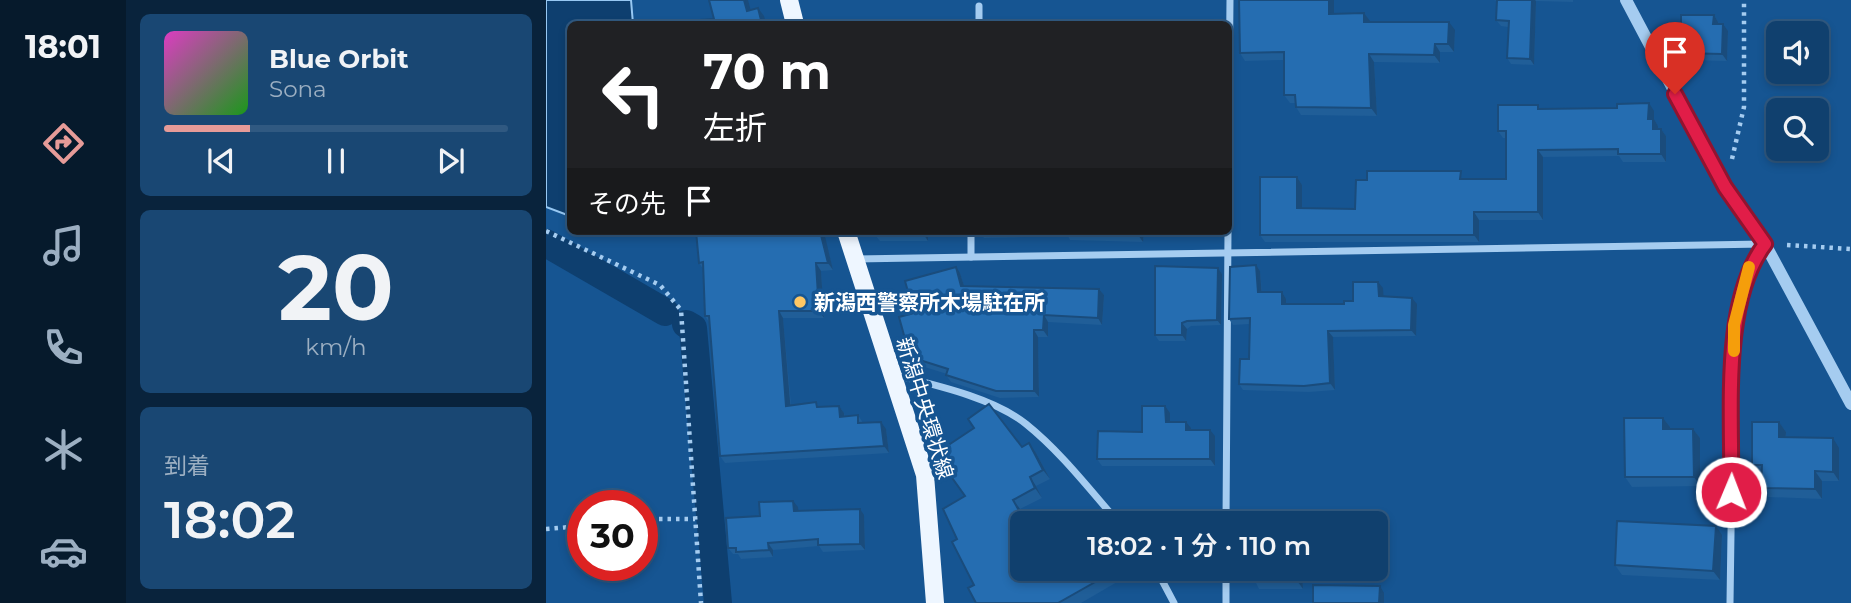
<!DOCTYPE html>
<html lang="ja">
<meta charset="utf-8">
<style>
body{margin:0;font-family:Montserrat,"Noto Sans JP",sans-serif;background:#194773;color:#f1f3f6;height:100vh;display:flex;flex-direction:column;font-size:26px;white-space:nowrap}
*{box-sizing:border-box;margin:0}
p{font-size:23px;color:#9cafc2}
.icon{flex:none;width:38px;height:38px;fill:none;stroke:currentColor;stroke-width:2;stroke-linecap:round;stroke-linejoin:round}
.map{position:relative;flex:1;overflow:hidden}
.panel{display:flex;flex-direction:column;gap:14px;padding:14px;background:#09233c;width:420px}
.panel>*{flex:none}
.banner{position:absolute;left:21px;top:21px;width:665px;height:214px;border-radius:10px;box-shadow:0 4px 10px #0003,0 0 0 2px #305981;background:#202124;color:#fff;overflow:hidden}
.controls{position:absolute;left:1220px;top:21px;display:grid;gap:14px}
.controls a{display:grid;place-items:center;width:63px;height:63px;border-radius:10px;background:#10406e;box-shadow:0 4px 10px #0003,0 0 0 2px #305981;font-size:35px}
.speed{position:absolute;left:21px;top:490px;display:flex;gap:14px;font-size:35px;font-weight:700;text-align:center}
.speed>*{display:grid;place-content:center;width:91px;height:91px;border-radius:50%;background:#10406e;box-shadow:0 4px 10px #0003,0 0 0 2px #305981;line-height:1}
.speed .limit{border:10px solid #d22;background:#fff;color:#111}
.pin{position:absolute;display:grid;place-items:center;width:60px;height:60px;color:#fff;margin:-72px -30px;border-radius:50% 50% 50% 0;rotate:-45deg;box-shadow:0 0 7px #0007}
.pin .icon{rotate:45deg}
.me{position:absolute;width:77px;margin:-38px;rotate:1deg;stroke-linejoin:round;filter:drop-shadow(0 0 5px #0008)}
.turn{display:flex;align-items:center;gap:24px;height:147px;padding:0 21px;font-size:32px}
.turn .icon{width:91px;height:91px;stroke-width:2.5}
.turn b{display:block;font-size:49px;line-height:60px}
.then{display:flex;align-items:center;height:66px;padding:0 21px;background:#0003;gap:14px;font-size:26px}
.big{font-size:52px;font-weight:600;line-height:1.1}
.panel .widget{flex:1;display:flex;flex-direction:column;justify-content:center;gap:10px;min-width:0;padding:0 24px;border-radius:10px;background:#194773}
.panel .dial{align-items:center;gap:0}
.dial b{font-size:91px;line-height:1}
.song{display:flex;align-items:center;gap:21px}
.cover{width:84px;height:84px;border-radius:10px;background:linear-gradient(135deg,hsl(310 70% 55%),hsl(120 70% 35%))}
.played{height:7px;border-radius:4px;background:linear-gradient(90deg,#e69b98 25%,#305981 25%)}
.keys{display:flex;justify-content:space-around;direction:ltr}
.trip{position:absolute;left:464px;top:511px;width:378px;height:70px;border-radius:10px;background:#10406e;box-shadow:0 4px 10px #0003,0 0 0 2px #305981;font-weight:600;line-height:70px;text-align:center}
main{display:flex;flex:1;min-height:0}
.tabs{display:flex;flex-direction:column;width:126px;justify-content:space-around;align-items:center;background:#061a2c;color:#9cafc2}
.tabs .icon{width:49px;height:49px}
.tabs .selected{color:#e69b98}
.tabs b{font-size:32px;color:#f1f3f6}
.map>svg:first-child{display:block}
.water{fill:#0e3f6f;stroke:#97c8f3;stroke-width:2}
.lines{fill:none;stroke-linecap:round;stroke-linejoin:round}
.canal{stroke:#0e3f6f;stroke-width:28}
.path{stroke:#a5ccf0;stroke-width:4.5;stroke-dasharray:3.5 5;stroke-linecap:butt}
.minor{stroke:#a5ccf0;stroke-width:7}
.tertiary{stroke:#a5ccf0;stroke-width:12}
.primary{stroke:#eef6ff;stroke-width:18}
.wall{fill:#205e98}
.shaded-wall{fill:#1a4c7c}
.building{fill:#256db1;stroke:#1a4c7c;stroke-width:2}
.route-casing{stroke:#92132f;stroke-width:18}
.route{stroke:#e11d48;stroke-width:12}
.slow{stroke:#f59e0b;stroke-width:12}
.poi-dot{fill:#ffc764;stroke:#165592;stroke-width:2.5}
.labels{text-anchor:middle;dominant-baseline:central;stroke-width:7;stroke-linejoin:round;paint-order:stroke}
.poi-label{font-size:21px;font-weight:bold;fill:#fff;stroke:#165592;text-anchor:start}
.street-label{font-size:21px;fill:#fff;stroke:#165592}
</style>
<main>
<nav class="tabs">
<b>18:01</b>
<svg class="icon selected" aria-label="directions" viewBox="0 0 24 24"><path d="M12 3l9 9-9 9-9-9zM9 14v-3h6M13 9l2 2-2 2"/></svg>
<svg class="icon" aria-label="music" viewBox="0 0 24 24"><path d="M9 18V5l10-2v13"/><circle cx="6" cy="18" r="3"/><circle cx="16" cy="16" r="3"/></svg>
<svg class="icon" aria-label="phone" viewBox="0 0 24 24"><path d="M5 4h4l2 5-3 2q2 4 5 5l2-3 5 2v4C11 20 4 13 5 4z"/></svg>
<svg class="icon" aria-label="climate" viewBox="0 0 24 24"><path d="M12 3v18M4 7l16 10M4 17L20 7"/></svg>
<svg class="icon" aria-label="car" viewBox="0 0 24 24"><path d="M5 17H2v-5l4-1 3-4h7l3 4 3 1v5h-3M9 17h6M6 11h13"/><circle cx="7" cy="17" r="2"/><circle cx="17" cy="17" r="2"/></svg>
</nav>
<section class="panel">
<div class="widget">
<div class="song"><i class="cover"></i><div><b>Blue Orbit</b><p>Sona</p></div></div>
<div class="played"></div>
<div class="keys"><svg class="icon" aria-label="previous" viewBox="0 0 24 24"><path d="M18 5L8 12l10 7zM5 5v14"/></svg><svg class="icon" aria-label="pause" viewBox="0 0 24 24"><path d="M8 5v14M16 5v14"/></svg><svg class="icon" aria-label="next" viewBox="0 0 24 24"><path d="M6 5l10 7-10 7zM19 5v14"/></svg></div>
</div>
<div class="widget dial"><b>20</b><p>km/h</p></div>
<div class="widget"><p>到着</p><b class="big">18:02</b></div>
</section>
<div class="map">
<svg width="1305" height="603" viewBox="0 0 1305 603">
<rect width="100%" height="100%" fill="#165592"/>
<path class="water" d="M0,0H85L87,24H24V216L0,207Z"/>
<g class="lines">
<g class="canal">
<path d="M0,243L119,312"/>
<path d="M140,324L147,328L172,603"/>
</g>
<g class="path">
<path d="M1186,159L1198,107V0"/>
<path d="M0,231L114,285L135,310L155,603"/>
<path d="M1241,245L1305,249"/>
<path d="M96,519H149"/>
<path d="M0,529L37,526"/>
</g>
<g class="minor">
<path d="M433,24V6"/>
<path d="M682,206L684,0"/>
<path d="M425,257V231"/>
<path d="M310,259L1218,244"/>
<path d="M349,375C389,385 448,398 480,424C515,452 544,490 573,523"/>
<path d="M680,523L682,231"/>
<path d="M610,569L628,603"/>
<path d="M680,603V569"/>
<path d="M1184,603L1188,325L1205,263L1219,244"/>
</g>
<path class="tertiary" d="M1080,0L1179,187L1219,244L1305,404"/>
<g class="primary">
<path d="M243,0L249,24"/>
<path d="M300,231L379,475L389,603"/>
</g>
</g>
<g class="wall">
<path d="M693,0H788V14L818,13L824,22L909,30L908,52H894V63L828,62L831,116L755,115L750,107V103H744L738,95V60L699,61L694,53Z"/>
<path d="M948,0H1027V2L990,1L988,65L965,64L961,58L962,27L955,26L950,20L951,1Z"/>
<path d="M1168,15L1172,22V24L1182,31L1181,61L1139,60L1135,53Z"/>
<path d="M1071,108L1108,111V119L1112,126V129H1115L1120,136V162H1077L1073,156L997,157V220H933V242H719L714,235L751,177L756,185V208L809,209L920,179H960V138H957L952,131L994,109Z"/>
<path d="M150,231H277L287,270L275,271L278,318H237L245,405L270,402L273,407L293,406L298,413L299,416L312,415L317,423L340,429L343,453L179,463L174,456L163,322L159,316L158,270L153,263Z"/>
<path d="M329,231H382V241H334L329,235Z"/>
<path d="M433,231H598L597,242L524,240L522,236L438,238Z"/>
<path d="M710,265L714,271L716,292H736L740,299V304H798L837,288V297L871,304L870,336L787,337L789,390L763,392L697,390L693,384L703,359L704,324L687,325L683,319Z"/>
<path d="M672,268L676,274L675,325L645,326L641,329L640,341H613L609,335Z"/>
<path d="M414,273L418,286L553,289L558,295L556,325L502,322V337H492L493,397L454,398L405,382L400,375L401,374L369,364L364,357L368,313Z"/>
<path d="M624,413V422L645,428V430L669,436V466H556L551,459L596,432Z"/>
<path d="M1117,418L1124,427V429H1147L1154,438V486L1086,487L1079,477Z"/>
<path d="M1233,422L1240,432V437L1293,448V481H1276V499L1222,497L1215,488L1216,474H1212L1206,465Z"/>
<path d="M483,443L490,453L504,479L490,486L496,498L474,509L482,523H476V569L496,574L572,569L578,578L535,603H430L428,585L411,539L419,496L476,447Z"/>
<path d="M252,507V511L318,515L319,550L277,552L273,546L227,550V557L195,559L192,554H187L182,548L214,516Z"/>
<path d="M1176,535L1174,580L1076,575L1069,565Z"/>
<path d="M674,569V581L629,582L624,576Z"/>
<path d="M756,569L757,589H713L709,581H686L681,574Z"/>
</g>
<g class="shaded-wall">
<path d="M198,0H202L207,19L201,11Z"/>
<path d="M783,0H788V21L783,14Z"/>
<path d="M986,0H989L990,1L988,65L984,59Z"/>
<path d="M212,8L218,16L220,24H216Z"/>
<path d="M818,13L824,21V30L818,22Z"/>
<path d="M1168,15L1172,22V31L1167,24Z"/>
<path d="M903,22L909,30L908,52L902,44Z"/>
<path d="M1177,24L1182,31L1181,61L1176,54Z"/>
<path d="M889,44L894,52V63L888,55Z"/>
<path d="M823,54L828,62L831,116L825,108Z"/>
<path d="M1103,103L1108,111V119L1112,126V136L1102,119Z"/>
<path d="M1115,129L1120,136V162L1115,154Z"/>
<path d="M992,150L997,157V220L992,212Z"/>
<path d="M751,177L756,185V216L751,208Z"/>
<path d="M928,212L933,220V242L928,235Z"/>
<path d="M274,231H277L278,232L287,270L282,263Z"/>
<path d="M378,231H382V241L378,235Z"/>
<path d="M592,231H598L597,242L592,235Z"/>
<path d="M270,263L275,271L278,318L273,311Z"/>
<path d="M710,265L714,271L716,298L712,292Z"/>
<path d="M410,267L414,273L420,292L415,286Z"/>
<path d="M672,268L676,274L675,325L671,320Z"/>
<path d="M832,282L837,288L838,303L833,296Z"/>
<path d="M553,289L558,295L556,325L552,318Z"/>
<path d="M736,292L740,299V310L736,304Z"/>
<path d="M866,298L871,304L870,336L865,330Z"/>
<path d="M233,311L237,318L245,413L240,406Z"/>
<path d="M498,315L502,322V337L497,330Z"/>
<path d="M636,323L641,329L640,341L636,335Z"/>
<path d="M488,330L492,337L493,397L488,391Z"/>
<path d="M782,331L787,337L789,390L784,383Z"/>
<path d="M293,406L298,413L299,424L294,417Z"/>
<path d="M619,406L624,413V428L620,422Z"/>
<path d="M1117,418L1124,427V439L1117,429Z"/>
<path d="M335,422L340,429L343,453L338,446Z"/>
<path d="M640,422L645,428V437L640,430Z"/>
<path d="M1233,422L1240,432L1239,446L1233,437Z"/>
<path d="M1147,429L1154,438V486L1148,477Z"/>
<path d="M664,430L669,436V466L664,459Z"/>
<path d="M1287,438L1293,448V481L1287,472Z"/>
<path d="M483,443L490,453L504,479L497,470Z"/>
<path d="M1269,471L1276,481V499L1269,489Z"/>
<path d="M484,477L490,486L496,498L489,488Z"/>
<path d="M467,500L474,509L482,523H480Z"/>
<path d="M247,501L252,507L253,518L248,511Z"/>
<path d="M314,509L318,515L319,550L314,544Z"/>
<path d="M1170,526L1176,535L1174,580L1167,571Z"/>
<path d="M222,543L227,550V557L223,550Z"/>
<path d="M669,569H674V581L669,574Z"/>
<path d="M752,569H756L757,589L752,582Z"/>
<path d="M834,586L838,593V603H833Z"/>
</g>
<g class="building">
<path d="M163,0H198L201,11L212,8L216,24H127L126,22L168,19Z"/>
<path d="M693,0H783V14L818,13V22H903L902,44H889L888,55L823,54L825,108L750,107L749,95H738V52L694,53Z"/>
<path d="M951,0H986L984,59L961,58L963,21L950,20Z"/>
<path d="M1135,15H1168L1167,24H1177L1176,54L1135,53Z"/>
<path d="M310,22L349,23V24H310Z"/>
<path d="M1103,103L1102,119H1107V129H1115V154H1072V149L992,150V212H928V235H714V177H751V208L809,209L810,180H821V171H915L914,179H960V131H952V105H992V109L1071,108V104Z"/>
<path d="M150,231H274L282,263H270L273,311H233L240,406L270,402L271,407L293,406L294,417L312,415V423L335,422L338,446L174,456L163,316H159L157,262L153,263Z"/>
<rect x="329" y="231" width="49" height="4"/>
<path d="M519,231H592V235L519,232Z"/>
<path d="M710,265L712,292H736V304H798V301H807V282H832L833,296L866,298L865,330L782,331L784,383L758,386L693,384L694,359H703L704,318L683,319L684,267Z"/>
<path d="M609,266L672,268L671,320L641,321L636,323V335H609Z"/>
<path d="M410,267L415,286L553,289L552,318L498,315L497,330H488V391H450L400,375L402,369L364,357L353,317L368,313L359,281Z"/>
<path d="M443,404L476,447L483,443L497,470L484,477L489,488L467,500L480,523H476V535L474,536L476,540V569H492L495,575L504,569H572L512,603H430L422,588L428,585L406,542L411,539L397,509L419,496L389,454L428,428L422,419Z"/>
<path d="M596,406H619L620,422H640V430H664V459H551L552,431L596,432Z"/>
<path d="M1078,418H1117V429H1147L1148,477H1079Z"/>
<path d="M1206,422H1233V437L1287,438V472L1269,471V489L1215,488L1216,465H1206Z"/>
<path d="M247,501L248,511L314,509V544L272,545V539L222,543L223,550L190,552V548H182L180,518L214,516L213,502Z"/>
<path d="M657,515V520H664V523H604V517Z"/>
<path d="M1071,521L1170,526L1167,571L1069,565Z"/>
<path d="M624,569H669V574L624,576Z"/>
<path d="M681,569H752V582H709V575L681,574Z"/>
<path d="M767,585L834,586L833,603H767Z"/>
</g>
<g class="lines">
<defs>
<path id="route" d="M1129,94L1179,187L1219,244C1174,304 1187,418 1185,492"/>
</defs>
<use href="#route" class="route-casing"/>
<use href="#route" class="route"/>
<path class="slow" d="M1188,351V325L1203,267"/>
</g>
<circle class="poi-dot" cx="254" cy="302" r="7"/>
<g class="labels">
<g class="poi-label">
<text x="268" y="302">新潟西警察所木場駐在所</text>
</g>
<g class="street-label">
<text transform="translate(379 408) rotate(73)">新潟中央環状線</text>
</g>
</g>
</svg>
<div class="controls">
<a><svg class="icon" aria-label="sound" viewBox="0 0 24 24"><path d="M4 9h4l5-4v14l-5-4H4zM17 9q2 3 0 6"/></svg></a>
<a><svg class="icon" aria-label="search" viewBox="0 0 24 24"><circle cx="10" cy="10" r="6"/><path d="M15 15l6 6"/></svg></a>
</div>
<div class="speed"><div class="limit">30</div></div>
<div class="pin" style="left:1129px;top:94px;background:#d93025"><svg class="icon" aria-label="arrive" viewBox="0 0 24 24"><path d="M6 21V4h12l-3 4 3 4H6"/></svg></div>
<svg class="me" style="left:1185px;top:492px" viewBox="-20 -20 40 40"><circle r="17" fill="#e11d48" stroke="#fff" stroke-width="3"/><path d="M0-11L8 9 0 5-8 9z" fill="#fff"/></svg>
<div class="trip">18:02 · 1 分 · 110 m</div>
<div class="banner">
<div class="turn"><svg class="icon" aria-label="left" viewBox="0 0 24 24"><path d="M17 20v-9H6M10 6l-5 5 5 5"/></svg><div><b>70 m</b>左折</div></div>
<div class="then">その先<svg class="icon" aria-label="arrive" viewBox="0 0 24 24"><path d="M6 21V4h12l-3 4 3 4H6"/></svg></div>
</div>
</div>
</main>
